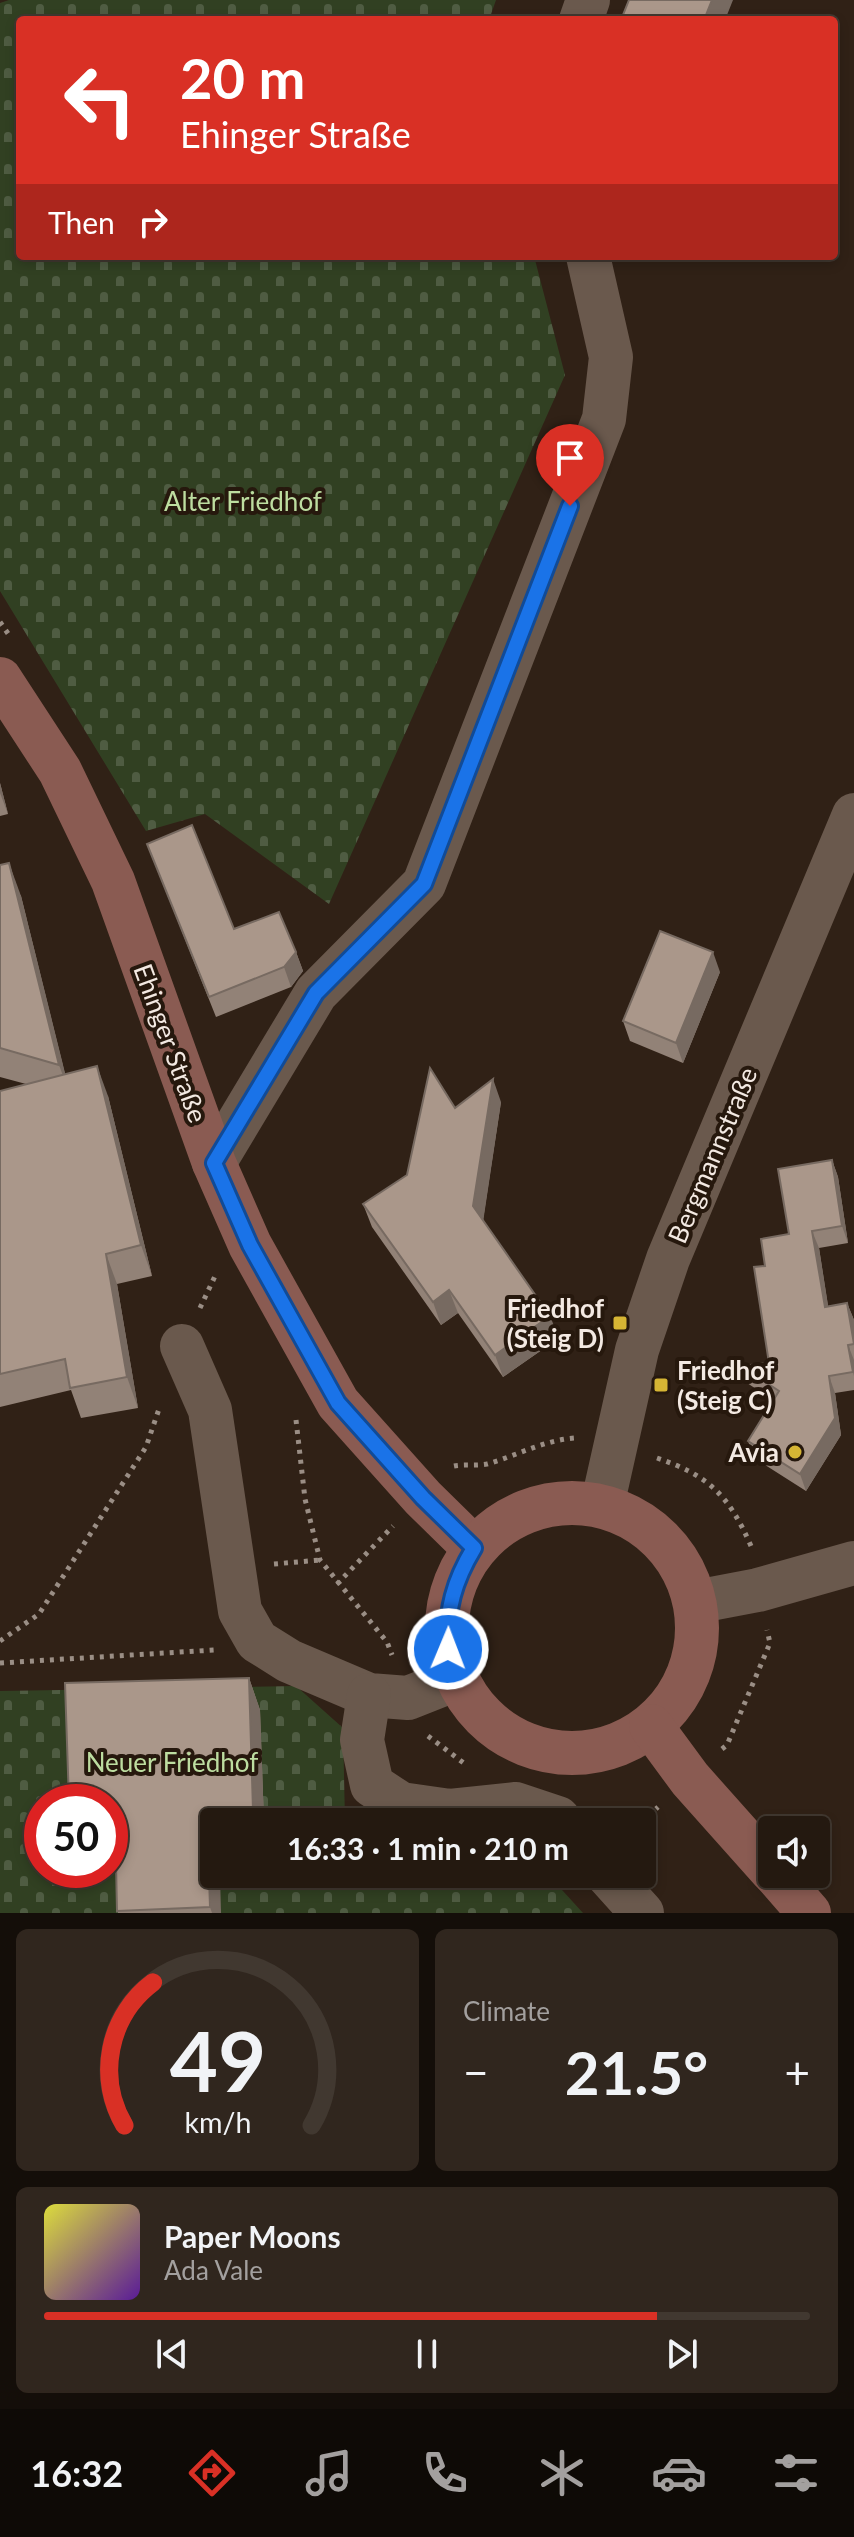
<!DOCTYPE html>
<meta charset="utf-8">
<style>
body{margin:0;font-family:Lato,sans-serif;background:#30261e;color:#f1f3f6;height:100vh;display:flex;flex-direction:column;font-size:30px;white-space:nowrap}
*{box-sizing:border-box;margin:0}
p{font-size:26px;color:#a3a09f}
.icon{flex:none;width:44px;height:44px;fill:none;stroke:currentColor;stroke-width:2;stroke-linecap:round;stroke-linejoin:round}
.map{position:relative;height:1913px;overflow:hidden}
.panel{display:flex;flex-direction:column;gap:16px;padding:16px;background:#140e09;flex:1}
.panel>*{flex:none}
.guide{position:absolute;left:16px;top:16px;width:822px;height:244px;border-radius:8px;box-shadow:0 4px 12px #0003,0 0 0 2px #413830;background:#d93025;color:#fff;overflow:hidden}
.controls{position:absolute;left:758px;top:1816px;display:grid;gap:16px}
.controls a{display:grid;place-items:center;width:72px;height:72px;border-radius:8px;background:#241910;box-shadow:0 4px 12px #0003,0 0 0 2px #413830;font-size:40px}
.speed{position:absolute;left:24px;top:1784px;display:flex;gap:16px;font-size:40px;font-weight:700;text-align:center}
.speed>*{display:grid;place-content:center;width:104px;height:104px;border-radius:50%;background:#241910;box-shadow:0 4px 12px #0003,0 0 0 2px #413830;line-height:1}
.speed .limit{border:12px solid #d22;background:#fff;color:#111}
.pin{position:absolute;display:grid;place-items:center;width:68px;height:68px;color:#fff;margin:-82px -34px;border-radius:50% 50% 50% 0;rotate:-45deg;box-shadow:0 0 8px #0007}
.pin .icon{rotate:45deg}
.me{position:absolute;width:88px;margin:-44px;rotate:1deg;stroke-linejoin:round;filter:drop-shadow(0 0 6px #0008)}
.turn{display:flex;align-items:center;gap:28px;height:168px;padding:0 32px;font-size:36px}
.turn .icon{width:104px;height:104px;stroke-width:2.5}
.turn b{display:block;font-size:56px;line-height:68px}
.then{display:flex;align-items:center;height:76px;padding:0 32px;background:#0003;gap:16px;font-size:30px}
.big{font-size:60px;font-weight:700;line-height:1.1}
.panel .tile{flex:1;display:flex;flex-direction:column;justify-content:center;gap:12px;min-width:0;padding:0 28px;border-radius:12px;background:#30261e}
.panel .dial{align-items:center;gap:0}
.dial svg{height:208px;overflow:visible;fill:none;stroke:#413830;stroke-width:7;stroke-linecap:round;text-anchor:middle}
.dial text{fill:#f1f3f6;stroke:none}
.song{display:flex;align-items:center;gap:24px}
.cover{width:96px;height:96px;border-radius:12px;background:linear-gradient(135deg,hsl(60 70% 55%),hsl(270 70% 35%))}
.played{height:8px;border-radius:4px;background:linear-gradient(90deg,#d93025 80%,#413830 80%)}
.keys{display:flex;justify-content:space-around;direction:ltr}
.heat{display:flex;justify-content:space-between;align-items:center;font-size:44px;direction:ltr}
.panel .tiles{flex:1;display:grid;gap:16px;grid-template-columns:1fr 1fr}
.tile:last-child{grid-column:span 2}
.trip{position:absolute;left:200px;top:1808px;width:456px;height:80px;border-radius:8px;background:#241910;box-shadow:0 4px 12px #0003,0 0 0 2px #413830;font-weight:700;line-height:80px;text-align:center}
.menu{display:flex;height:128px;justify-content:space-around;align-items:center;background:#0e0a06;color:#a3a09f}
.menu .icon{width:56px;height:56px}
.menu .active{color:#d93025}
.menu b{font-size:36px;color:#f1f3f6}
.map>svg:first-child{display:block}
.cemetery{fill:url(#cemetery-stones);fill-rule:evenodd}
.lines{fill:none;stroke-linecap:round;stroke-linejoin:round}
.path{stroke:#9a8e85;stroke-width:5;stroke-dasharray:4 6;stroke-linecap:butt}
.minor{stroke:#6a594d;stroke-width:44}
.secondary{stroke:#8a5b52;stroke-width:44}
.wall{fill:#928277}
.shaded-wall{fill:#776a61}
.building{fill:#aa978a;stroke:#776a61;stroke-width:2}
.route-casing{stroke:#114b97;stroke-width:20}
.route{stroke:#1a73e8;stroke-width:14}
.poi-dot{fill:#d6b534;stroke:#26180d;stroke-width:3}
.labels{text-anchor:middle;dominant-baseline:central;stroke-width:8;stroke-linejoin:round;paint-order:stroke}
.park-label{font-size:26px;fill:#bddda0;stroke:#26180d}
.street-label{font-size:26px;fill:#f3e9e2;stroke:#26180d}
.poi-label{font-size:26px;font-weight:bold;fill:#f3e9e2;stroke:#26180d;text-anchor:end}
</style>
<div class="map">
<svg width="854" height="1913" viewBox="0 0 854 1913">
<defs>
<pattern id="cemetery-stones" width="16" height="16" patternUnits="userSpaceOnUse" patternTransform="scale(2)"><rect width="16" height="16" fill="#314022"/><path d="M2 7V4a2 2 0 0 1 4 0v3zM10 15v-3a2 2 0 0 1 4 0v3z" fill="#4f5c42"/></pattern>
</defs>
<rect width="100%" height="100%" fill="#302116"/>
<g class="cemetery">
<path d="M9,0H496L489,20H20V256H534L565,375L329,904L205,814L146,831L0,591V3Z"/>
<path d="M296,1686L343,1728L345,1822H214V1874H346V1880L552,1879L583,1913H0V1691ZM42,1802H110V1870H42Z"/>
</g>
<g class="lines">
<g class="path">
<path d="M0,622L9,635"/>
<path d="M200,1308L216,1274"/>
<path d="M296,1420L305,1499L320,1560L387,1642L392,1655"/>
<path d="M657,1458C710,1476 729,1496 751,1546"/>
<path d="M454,1466C464,1464 476,1466 487,1464C516,1456 544,1440 575,1438"/>
<path d="M274,1564L320,1560"/>
<path d="M337,1584L393,1526"/>
<path d="M0,1641L39,1614L146,1447L160,1406"/>
<path d="M0,1663L214,1650"/>
<path d="M428,1736L465,1764"/>
<path d="M722,1749L727,1745L770,1643L767,1630"/>
<path d="M641,1822L658,1807"/>
</g>
<g class="minor">
<path d="M581,20L588,0"/>
<path d="M214,1163L316,993L424,884L604,419L611,357L588,256"/>
<path d="M182,1346L210,1410L240,1611L257,1641L289,1661L369,1695L408,1698L456,1679"/>
<path d="M602,1506L637,1350L668,1259L854,815"/>
<path d="M695,1602L758,1590L854,1563"/>
<path d="M369,1695L362,1740L372,1785L401,1804L450,1811L516,1804L558,1818L561,1822"/>
<path d="M607,1874L642,1913"/>
</g>
<g class="secondary">
<path d="M0,679L60,771L113,881L214,1163L250,1245L338,1403L423,1498L474,1548"/>
<circle cx="572" cy="1628" r="125"/>
<path d="M651,1726L690,1779L772,1871"/>
<path d="M775,1874L809,1913"/>
</g>
</g>
<g class="wall">
<path d="M0,783L8,814L0,816Z"/>
<path d="M147,844L234,929L296,952L303,971L291,987L216,1017Z"/>
<path d="M0,865L21,896L65,1074L108,1096L152,1276L117,1284L138,1408L81,1418L71,1390L0,1407V1091L26,1084L0,1077Z"/>
<path d="M720,972L683,1063L630,1041L623,1021Z"/>
<path d="M501,1102L483,1220L559,1338L503,1377L458,1313L441,1325L372,1227L363,1204L407,1175L455,1108Z"/>
<path d="M832,1160L838,1177L848,1243L819,1248L828,1306L847,1303L854,1320V1390L835,1393L841,1435L806,1491L754,1458L748,1441L773,1400L747,1383L741,1366L769,1363L765,1266L789,1234Z"/>
<path d="M249,1678L260,1710L264,1822H214V1874L221,1913H118L116,1847H110V1802Z"/>
</g>
<g class="shaded-wall">
<path d="M712,0H733L725,20H704Z"/>
<path d="M0,783L8,814L0,793Z"/>
<path d="M9,863L21,896L71,1097L59,1065Z"/>
<path d="M296,952L303,971L291,987L284,967Z"/>
<path d="M713,952L720,972L683,1063L676,1043Z"/>
<path d="M97,1066L108,1096L152,1276L141,1245Z"/>
<path d="M493,1079L501,1102L482,1229L473,1206Z"/>
<path d="M832,1160L838,1177L848,1243L842,1226Z"/>
<path d="M812,1231L819,1248L831,1324L825,1307Z"/>
<path d="M106,1254L117,1284L138,1408L127,1377Z"/>
<path d="M449,1290L458,1313L441,1325L433,1302Z"/>
<path d="M847,1303L854,1320V1344Z"/>
<path d="M550,1316L559,1338L503,1377L495,1355Z"/>
<path d="M848,1345L854,1360V1376L853,1372Z"/>
<path d="M829,1376L835,1393L841,1435L806,1491L800,1474Z"/>
<path d="M249,1678L260,1710L264,1822H257L253,1810Z"/>
<path d="M207,1812L214,1831V1874H220L221,1913H212L210,1907Z"/>
</g>
<g class="building">
<path d="M629,0H712L704,20H621Z"/>
<path d="M192,825L234,929L279,912L296,952L284,967L209,997L147,844Z"/>
<path d="M9,863L59,1065L0,1048V865Z"/>
<path d="M660,931L713,952L676,1043L623,1021Z"/>
<path d="M97,1066L141,1245L106,1254L127,1377L70,1388L65,1359L0,1374V1091Z"/>
<path d="M430,1068L455,1108L493,1079L473,1206L550,1316L495,1355L449,1290L433,1302L363,1204L407,1175Z"/>
<path d="M832,1160L842,1226L812,1231L825,1307L847,1303L854,1344L848,1345L853,1372L829,1376L835,1418L800,1474L748,1441L779,1391L741,1366L769,1363L754,1267L765,1266L761,1239L789,1234L778,1169Z"/>
<path d="M249,1678L253,1810L207,1812L210,1907L117,1911L115,1814L110,1815V1802H69L65,1683Z"/>
</g>
<g class="lines">
<defs>
<path id="route" d="M448,1649C446,1610 454,1581 474,1548L423,1498L338,1403L250,1245L214,1163L316,993L424,884L570,506"/>
</defs>
<use href="#route" class="route-casing"/>
<use href="#route" class="route"/>
</g>
<g class="poi-dot">
<rect x="612" y="1315" width="16" height="16" rx="4"/>
<rect x="653" y="1377" width="16" height="16" rx="4"/>
<circle cx="795" cy="1452" r="8"/>
</g>
<g class="labels">
<g class="park-label">
<text x="243" y="501">Alter Friedhof</text>
<text x="172" y="1762">Neuer Friedhof</text>
</g>
<g class="street-label">
<text transform="translate(171 1043) rotate(70)">Ehinger Straße</text>
<text transform="translate(712 1155) rotate(-67)">Bergmannstraße</text>
</g>
<g class="poi-label">
<text x="604" y="1308">Friedhof<tspan x="604" dy="30">(Steig D)</tspan></text>
<text x="677" y="1370" text-anchor="start">Friedhof<tspan x="677" dy="30">(Steig C)</tspan></text>
<text x="779" y="1452">Avia</text>
</g>
</g>
</svg>
<div class="controls">
<a><svg class="icon" aria-label="sound" viewBox="0 0 24 24"><path d="M4 9h4l5-4v14l-5-4H4zM17 9q2 3 0 6"/></svg></a>
</div>
<div class="speed"><div class="limit">50</div></div>
<div class="pin" style="left:570px;top:506px;background:#d93025"><svg class="icon" aria-label="arrive" viewBox="0 0 24 24"><path d="M6 21V4h12l-3 4 3 4H6"/></svg></div>
<svg class="me" style="left:448px;top:1649px" viewBox="-20 -20 40 40"><circle r="17" fill="#1a73e8" stroke="#fff" stroke-width="3"/><path d="M0-11L8 9 0 5-8 9z" fill="#fff"/></svg>
<div class="trip">16:33 · 1 min · 210 m</div>
<div class="guide">
<div class="turn"><svg class="icon" aria-label="left" viewBox="0 0 24 24"><path d="M17 20v-9H6M10 6l-5 5 5 5"/></svg><div><b>20 m</b>Ehinger Straße</div></div>
<div class="then">Then<svg class="icon" aria-label="right" viewBox="0 0 24 24"><path d="M7 20v-9h11M14 6l5 5-5 5"/></svg></div>
</div>
</div>
<section class="panel">
<div class="tiles">
<div class="tile dial"><svg viewBox="0 0 100 80">
<path d="M14 69A42 42 0 1 1 86 69"/>
<path d="M14 69A42 42 0 0 1 25 14" stroke="#d93025"/>
<text x="50" y="56" font-size="32" font-weight="700">49</text>
<text x="50" y="72" font-size="11">km/h</text>
</svg></div>
<div class="tile"><p>Climate</p>
<div class="heat"><a>−</a><b class="big">21.5°</b><a>+</a></div>
</div>
<div class="tile">
<div class="song"><i class="cover"></i><div><b>Paper Moons</b><p>Ada Vale</p></div></div>
<div class="played"></div>
<div class="keys"><svg class="icon" aria-label="previous" viewBox="0 0 24 24"><path d="M18 5L8 12l10 7zM5 5v14"/></svg><svg class="icon" aria-label="pause" viewBox="0 0 24 24"><path d="M8 5v14M16 5v14"/></svg><svg class="icon" aria-label="next" viewBox="0 0 24 24"><path d="M6 5l10 7-10 7zM19 5v14"/></svg></div>
</div>
</div>
</section>
<nav class="menu">
<b>16:32</b>
<svg class="icon active" aria-label="directions" viewBox="0 0 24 24"><path d="M12 3l9 9-9 9-9-9zM9 14v-3h6M13 9l2 2-2 2"/></svg>
<svg class="icon" aria-label="music" viewBox="0 0 24 24"><path d="M9 18V5l10-2v13"/><circle cx="6" cy="18" r="3"/><circle cx="16" cy="16" r="3"/></svg>
<svg class="icon" aria-label="phone" viewBox="0 0 24 24"><path d="M5 4h4l2 5-3 2q2 4 5 5l2-3 5 2v4C11 20 4 13 5 4z"/></svg>
<svg class="icon" aria-label="climate" viewBox="0 0 24 24"><path d="M12 3v18M4 7l16 10M4 17L20 7"/></svg>
<svg class="icon" aria-label="car" viewBox="0 0 24 24"><path d="M5 17H2v-5l4-1 3-4h7l3 4 3 1v5h-3M9 17h6M6 11h13"/><circle cx="7" cy="17" r="2"/><circle cx="17" cy="17" r="2"/></svg>
<svg class="icon" aria-label="filters" viewBox="0 0 24 24"><path d="M4 7h16M4 17h16"/><circle cx="9" cy="7" r="2"/><circle cx="15" cy="17" r="2"/></svg>
</nav>
